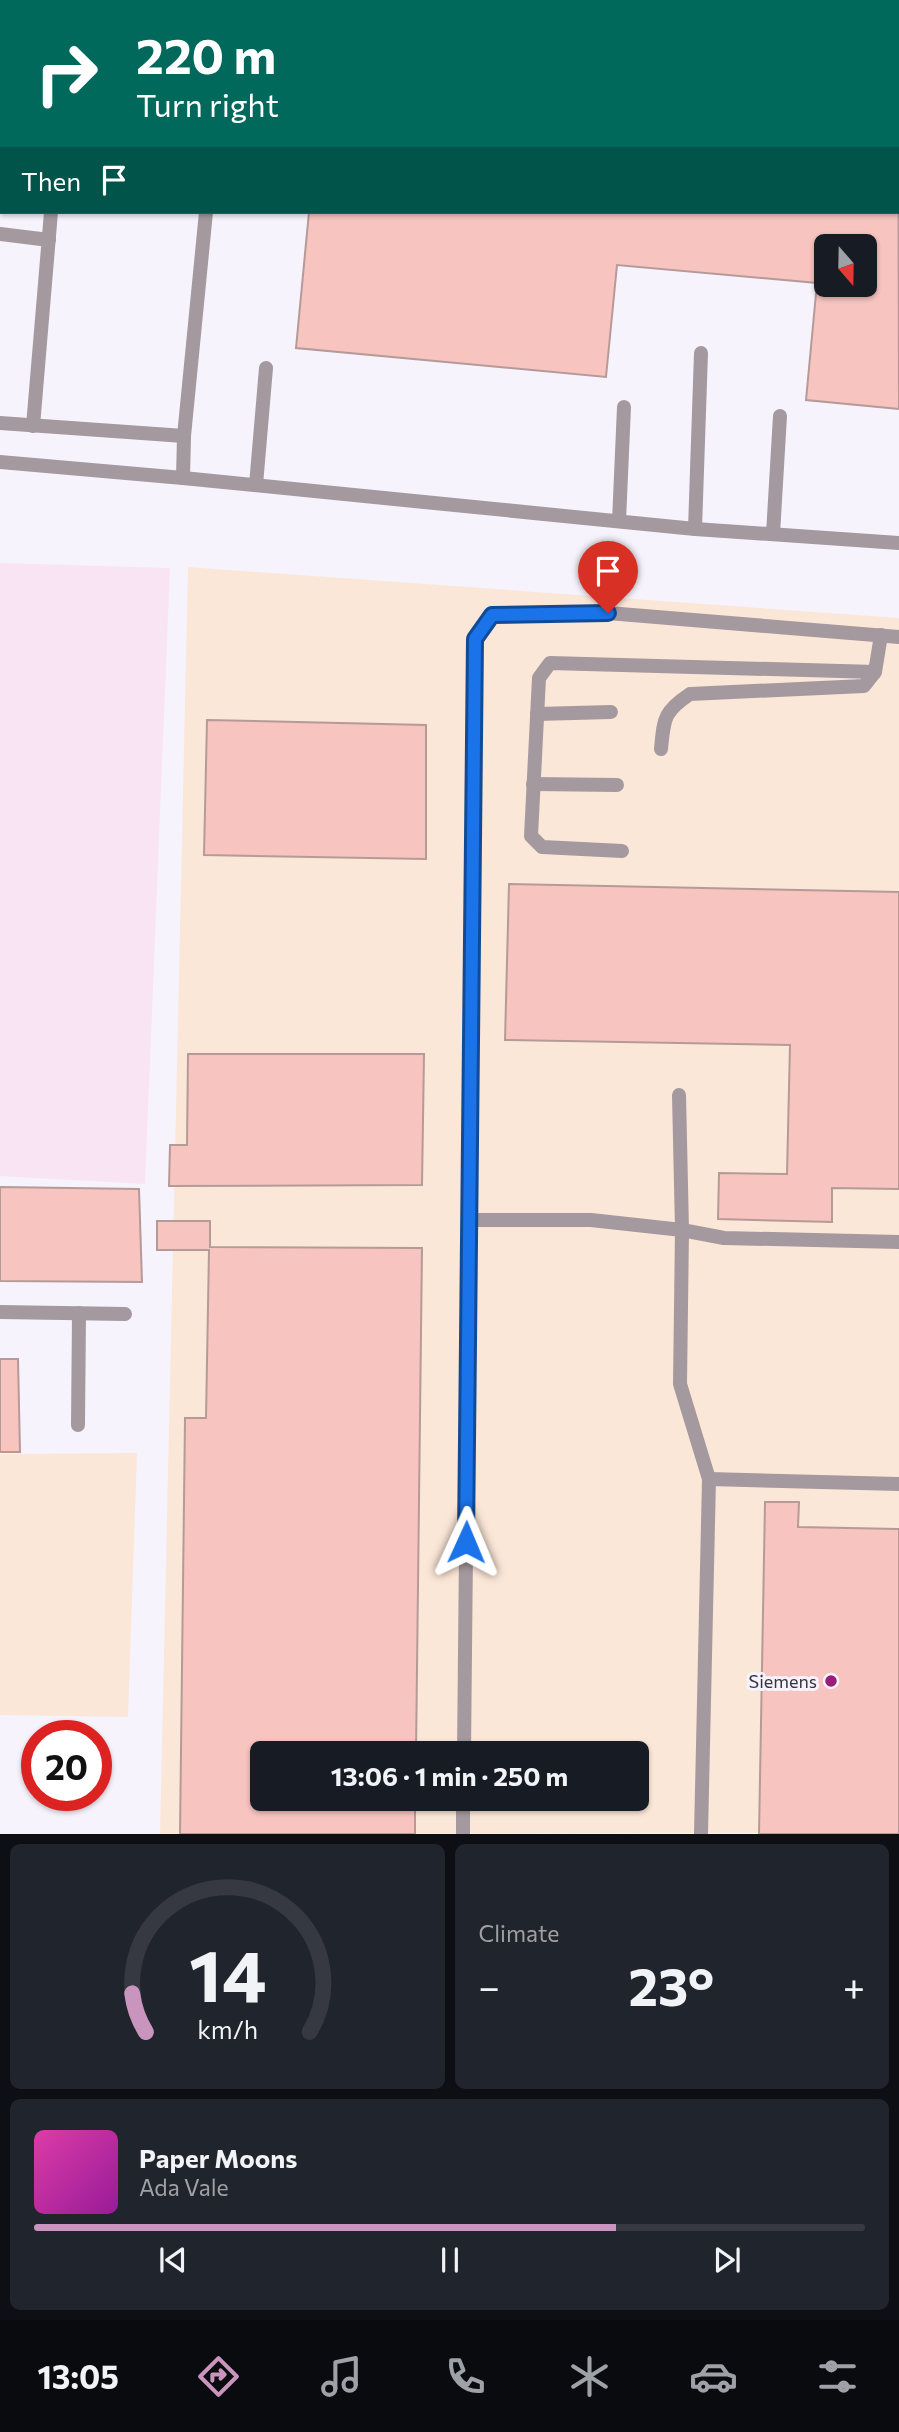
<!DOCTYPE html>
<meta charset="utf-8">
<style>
body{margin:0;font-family:Commissioner,sans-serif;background:#20242c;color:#f1f3f6;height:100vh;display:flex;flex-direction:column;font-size:26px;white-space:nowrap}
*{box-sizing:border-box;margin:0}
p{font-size:23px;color:#9ea1a6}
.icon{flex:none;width:38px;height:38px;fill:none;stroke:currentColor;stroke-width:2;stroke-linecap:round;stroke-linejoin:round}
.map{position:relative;height:1834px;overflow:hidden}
.details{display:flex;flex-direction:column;gap:10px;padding:10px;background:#0d0f14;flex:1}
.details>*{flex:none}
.hud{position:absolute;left:0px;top:0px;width:900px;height:214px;box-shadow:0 2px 5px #0004;background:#00695c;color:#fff;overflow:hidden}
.needle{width:46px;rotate:160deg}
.fabs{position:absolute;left:814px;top:234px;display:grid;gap:14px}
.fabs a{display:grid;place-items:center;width:63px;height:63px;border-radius:10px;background:#171b24;box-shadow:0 2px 5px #0004;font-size:35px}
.speed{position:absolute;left:21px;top:1720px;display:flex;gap:14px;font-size:35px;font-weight:700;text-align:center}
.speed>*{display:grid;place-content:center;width:91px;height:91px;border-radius:50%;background:#171b24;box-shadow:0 2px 5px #0004;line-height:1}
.speed .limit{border:10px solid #d22;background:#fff;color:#111}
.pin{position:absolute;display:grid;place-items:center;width:60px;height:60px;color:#fff;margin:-72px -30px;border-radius:50% 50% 50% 0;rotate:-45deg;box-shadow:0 0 7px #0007}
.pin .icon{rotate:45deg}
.me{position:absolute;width:77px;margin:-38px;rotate:1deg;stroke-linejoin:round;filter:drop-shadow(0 0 5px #0008)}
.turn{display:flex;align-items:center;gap:24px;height:147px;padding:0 21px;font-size:32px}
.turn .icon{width:91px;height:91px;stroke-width:2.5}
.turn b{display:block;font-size:49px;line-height:60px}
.then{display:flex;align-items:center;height:66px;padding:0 21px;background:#0003;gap:14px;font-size:26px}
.big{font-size:52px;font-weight:700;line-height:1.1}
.details .widget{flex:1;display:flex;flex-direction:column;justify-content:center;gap:10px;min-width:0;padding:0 24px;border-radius:10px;background:#20242c}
.details .dial{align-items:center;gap:0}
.dial svg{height:182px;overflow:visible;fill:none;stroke:#363941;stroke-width:7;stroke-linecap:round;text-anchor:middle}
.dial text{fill:#f1f3f6;stroke:none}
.song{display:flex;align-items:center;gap:21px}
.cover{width:84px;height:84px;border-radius:10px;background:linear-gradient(135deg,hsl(320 70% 55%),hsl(300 70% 35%))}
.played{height:7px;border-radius:4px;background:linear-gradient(90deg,#c994be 70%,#363941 70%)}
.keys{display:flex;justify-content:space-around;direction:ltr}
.heat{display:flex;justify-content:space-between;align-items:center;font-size:38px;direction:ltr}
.details .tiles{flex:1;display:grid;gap:10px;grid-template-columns:1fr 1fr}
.widget:last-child{grid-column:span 2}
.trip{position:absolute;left:250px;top:1741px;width:399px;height:70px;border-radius:10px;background:#171b24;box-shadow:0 2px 5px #0004;font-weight:700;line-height:70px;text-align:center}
.tab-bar{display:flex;height:112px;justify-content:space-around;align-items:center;background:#090b0e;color:#9ea1a6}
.tab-bar .icon{width:49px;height:49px}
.tab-bar .current{color:#c994be}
.tab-bar b{font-size:32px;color:#f1f3f6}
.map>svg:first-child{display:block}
.industrial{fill:#fbe7d8;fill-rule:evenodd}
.education{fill:#f9e4f3}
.building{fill:#f7c4c0;stroke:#b59a98;stroke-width:2;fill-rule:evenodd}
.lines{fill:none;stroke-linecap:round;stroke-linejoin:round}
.lane{stroke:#a4999e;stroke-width:14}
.route-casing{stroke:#114b97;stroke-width:18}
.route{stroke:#1a73e8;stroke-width:12}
.poi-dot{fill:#981f79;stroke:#f7f3fd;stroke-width:2.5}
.labels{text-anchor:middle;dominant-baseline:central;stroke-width:6;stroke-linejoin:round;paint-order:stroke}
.poi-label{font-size:18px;fill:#39353e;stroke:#f7f3fd;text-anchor:end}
</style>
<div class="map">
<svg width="899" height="1834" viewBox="0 0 899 1834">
<rect width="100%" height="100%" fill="#f7f3fd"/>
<g class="industrial">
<path d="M188,567L899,618V1833L160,1834ZM262,1754H637V1799H262Z"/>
<path d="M137,1453L128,1717L0,1715V1454Z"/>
</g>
<path class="education" d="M0,563L170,568L145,1184L0,1176Z"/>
<g class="building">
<path d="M330,0H757L776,2H330Z"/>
<path d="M898,13L899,409L806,400L817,283L617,265L606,377L296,348L309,212H898ZM826,247H864V285H826Z"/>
<path d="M207,720L426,725V859L204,855Z"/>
<path d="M509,884L899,892V1189L832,1188V1222L718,1219L719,1173L787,1174L790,1045L505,1040Z"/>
<path d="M188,1054H424L422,1185L169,1186L170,1145H187Z"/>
<path d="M0,1187L139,1189L142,1282L0,1281Z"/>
<path d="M157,1221H210V1247L422,1248L416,1754H262V1799H415V1834H180L185,1418H206L209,1250H157Z"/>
<path d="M0,1359H18L20,1452H0Z"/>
<path d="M765,1502H799L798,1527L899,1529V1834H759Z"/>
</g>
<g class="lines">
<g class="lane">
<path d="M228,2V0"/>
<path d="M0,123H2"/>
<path d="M206,212L184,436L183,478L695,529L899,543"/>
<path d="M0,234L49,240"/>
<path d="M0,423L184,436"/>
<path d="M33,426L51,212"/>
<path d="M0,462L183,478"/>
<path d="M256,485L266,368"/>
<path d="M619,521L624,407"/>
<path d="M695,529L701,353"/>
<path d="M773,534L780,416"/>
<path d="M537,714L611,712"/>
<path d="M661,749C664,719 663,712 690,694L864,686L875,672"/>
<path d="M533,784L617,785"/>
<path d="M622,851L542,847L531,836L539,678L550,663L875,672L881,635"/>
<path d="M679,1095L682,1230L724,1238L899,1242"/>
<path d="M469,1220H591L682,1230L680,1384L709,1479L701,1834"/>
<path d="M0,1312L125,1314"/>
<path d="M78,1425L79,1313"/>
<path d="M709,1479L899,1484"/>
<path d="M464,1754L475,638L492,615L608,613L899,637"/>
<path d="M463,1834V1799"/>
</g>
</g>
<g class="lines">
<defs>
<path id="route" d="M466,1542L475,639L492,615L608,613"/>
</defs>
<use href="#route" class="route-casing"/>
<use href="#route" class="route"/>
</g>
<circle class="poi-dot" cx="831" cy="1681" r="7"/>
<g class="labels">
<g class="poi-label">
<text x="817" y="1681">Siemens</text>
</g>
</g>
</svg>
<div class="fabs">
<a><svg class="needle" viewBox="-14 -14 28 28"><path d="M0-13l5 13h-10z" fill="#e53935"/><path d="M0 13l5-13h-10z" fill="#9ea1a6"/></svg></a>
</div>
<div class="speed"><div class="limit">20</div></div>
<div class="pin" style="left:608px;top:613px;background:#d93025"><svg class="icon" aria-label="arrive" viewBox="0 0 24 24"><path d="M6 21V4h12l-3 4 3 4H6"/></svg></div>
<svg class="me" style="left:466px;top:1542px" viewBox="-20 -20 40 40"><path d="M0-17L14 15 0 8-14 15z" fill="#1a73e8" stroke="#fff" stroke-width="4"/></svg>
<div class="trip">13:06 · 1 min · 250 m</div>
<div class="hud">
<div class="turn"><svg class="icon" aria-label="right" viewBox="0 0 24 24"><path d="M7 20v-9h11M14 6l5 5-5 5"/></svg><div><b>220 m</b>Turn right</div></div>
<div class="then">Then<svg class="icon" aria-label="arrive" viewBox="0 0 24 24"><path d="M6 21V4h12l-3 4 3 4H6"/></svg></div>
</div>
</div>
<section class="details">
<div class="tiles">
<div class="widget dial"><svg viewBox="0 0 100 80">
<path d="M14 69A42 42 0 1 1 86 69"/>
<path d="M14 69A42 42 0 0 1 8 52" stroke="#c994be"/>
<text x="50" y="56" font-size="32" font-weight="700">14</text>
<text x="50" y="72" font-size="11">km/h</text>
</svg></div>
<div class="widget"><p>Climate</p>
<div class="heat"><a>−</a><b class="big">23°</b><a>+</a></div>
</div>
<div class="widget">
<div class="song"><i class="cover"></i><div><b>Paper Moons</b><p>Ada Vale</p></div></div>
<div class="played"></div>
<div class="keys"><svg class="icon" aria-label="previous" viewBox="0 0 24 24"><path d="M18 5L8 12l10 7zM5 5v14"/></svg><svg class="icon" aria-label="pause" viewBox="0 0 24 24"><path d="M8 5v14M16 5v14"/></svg><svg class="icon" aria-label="next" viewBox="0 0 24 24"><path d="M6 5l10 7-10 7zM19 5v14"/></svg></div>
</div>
</div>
</section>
<nav class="tab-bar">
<b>13:05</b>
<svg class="icon current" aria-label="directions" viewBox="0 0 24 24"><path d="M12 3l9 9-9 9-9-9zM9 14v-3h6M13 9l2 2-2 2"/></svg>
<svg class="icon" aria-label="music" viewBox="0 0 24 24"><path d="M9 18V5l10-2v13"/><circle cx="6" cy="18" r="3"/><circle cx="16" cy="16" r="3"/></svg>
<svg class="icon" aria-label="phone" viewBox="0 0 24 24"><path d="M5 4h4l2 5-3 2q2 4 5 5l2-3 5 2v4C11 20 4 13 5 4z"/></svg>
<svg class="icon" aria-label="climate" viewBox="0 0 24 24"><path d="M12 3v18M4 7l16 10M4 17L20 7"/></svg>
<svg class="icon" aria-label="car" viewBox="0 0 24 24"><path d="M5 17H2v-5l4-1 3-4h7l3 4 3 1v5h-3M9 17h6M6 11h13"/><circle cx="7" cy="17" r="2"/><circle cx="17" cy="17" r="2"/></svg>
<svg class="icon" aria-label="filters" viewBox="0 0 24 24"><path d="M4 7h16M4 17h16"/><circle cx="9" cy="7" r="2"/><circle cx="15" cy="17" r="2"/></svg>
</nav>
